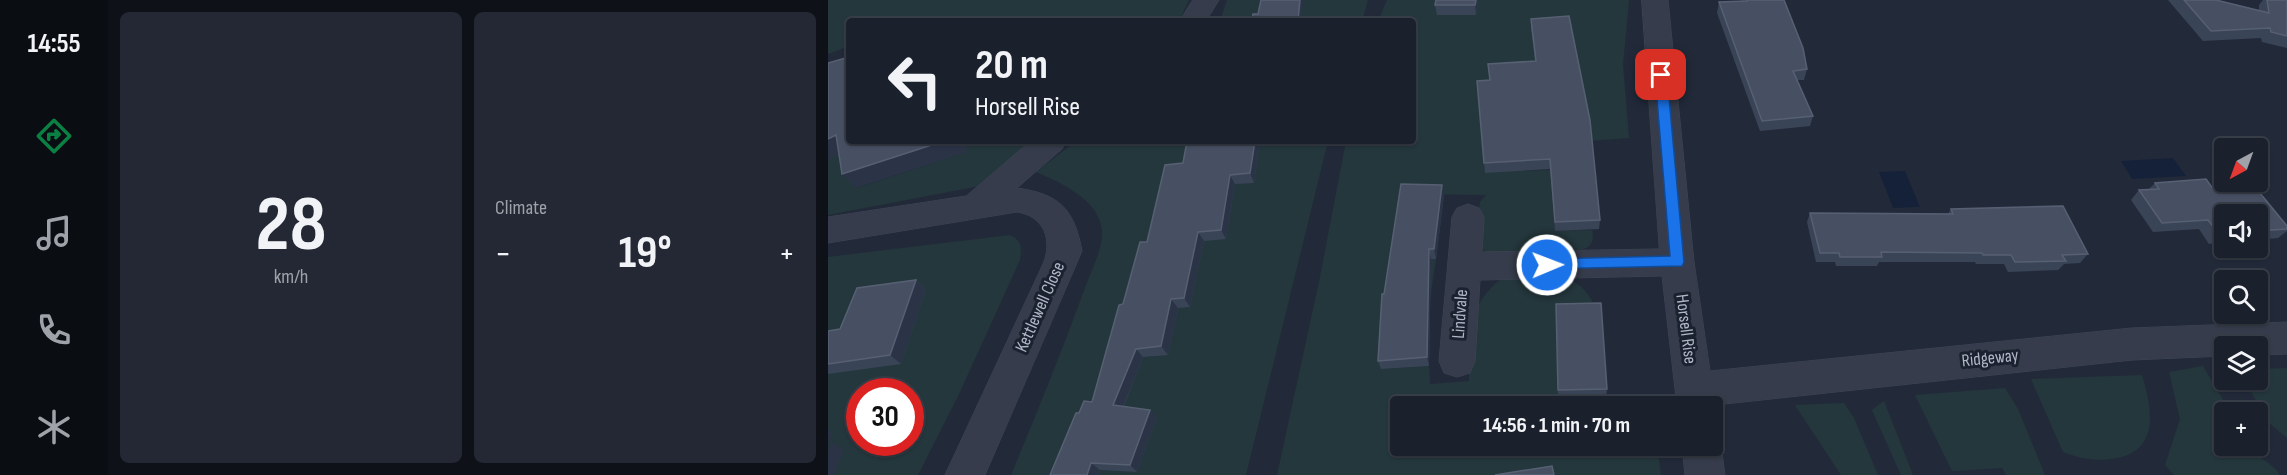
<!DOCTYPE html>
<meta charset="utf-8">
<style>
body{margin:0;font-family:"Sofia Sans Condensed",sans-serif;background:#232834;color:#f1f3f6;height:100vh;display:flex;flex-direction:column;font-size:22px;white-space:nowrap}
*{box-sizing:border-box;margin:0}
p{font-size:20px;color:#9fa3a9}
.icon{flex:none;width:33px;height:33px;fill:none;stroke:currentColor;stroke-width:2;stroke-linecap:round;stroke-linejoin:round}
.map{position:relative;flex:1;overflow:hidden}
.drawer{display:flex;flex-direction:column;gap:12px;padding:12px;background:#0e1218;width:720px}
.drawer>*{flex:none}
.banner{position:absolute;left:18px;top:18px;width:570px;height:126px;border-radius:6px;box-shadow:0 2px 4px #0004,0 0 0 2px #383e48;background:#1a202c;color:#f1f3f6;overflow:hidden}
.needle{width:39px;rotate:221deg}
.tools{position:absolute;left:1386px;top:138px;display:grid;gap:12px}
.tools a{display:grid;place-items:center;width:54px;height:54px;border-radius:6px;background:#1a202c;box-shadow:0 2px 4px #0004,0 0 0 2px #383e48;font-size:30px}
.speed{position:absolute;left:18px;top:378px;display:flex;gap:12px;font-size:30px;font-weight:700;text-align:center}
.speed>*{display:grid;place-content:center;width:78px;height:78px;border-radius:50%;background:#1a202c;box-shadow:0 2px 4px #0004,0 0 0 2px #383e48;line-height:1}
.speed .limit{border:9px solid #d22;background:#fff;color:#111}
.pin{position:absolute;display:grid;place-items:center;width:51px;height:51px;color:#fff;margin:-26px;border-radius:12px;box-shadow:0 3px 9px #0006}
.me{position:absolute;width:66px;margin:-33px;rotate:89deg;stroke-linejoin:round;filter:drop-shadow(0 0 4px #0008)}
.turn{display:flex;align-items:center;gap:21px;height:126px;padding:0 30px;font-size:27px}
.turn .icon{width:78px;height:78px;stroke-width:2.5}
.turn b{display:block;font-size:42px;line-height:51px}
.big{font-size:45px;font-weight:700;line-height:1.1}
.drawer .widget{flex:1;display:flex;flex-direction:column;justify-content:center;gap:9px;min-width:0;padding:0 21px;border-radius:9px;background:#232834}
.drawer .dial{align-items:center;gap:0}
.dial b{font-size:78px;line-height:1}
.heat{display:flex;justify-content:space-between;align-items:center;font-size:33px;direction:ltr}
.drawer .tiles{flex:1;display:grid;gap:12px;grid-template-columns:repeat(2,1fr)}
.trip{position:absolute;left:562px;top:396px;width:333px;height:60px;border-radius:6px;background:#1a202c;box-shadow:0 2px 4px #0004,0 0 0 2px #383e48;font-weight:700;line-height:60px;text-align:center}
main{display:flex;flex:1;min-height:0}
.dock{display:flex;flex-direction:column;width:108px;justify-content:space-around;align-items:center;background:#0a0d12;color:#9fa3a9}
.dock .icon{width:42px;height:42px}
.dock .active{color:#0b8043}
.dock b{font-size:27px;color:#f1f3f6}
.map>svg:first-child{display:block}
.green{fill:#24373c;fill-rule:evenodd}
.water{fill:#152138}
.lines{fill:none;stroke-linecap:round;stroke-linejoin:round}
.street-casing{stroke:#3f4654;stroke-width:1}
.street{fill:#363c4b;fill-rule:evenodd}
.wall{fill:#3a4457}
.shaded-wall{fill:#2b3447}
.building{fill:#475063;stroke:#576073;stroke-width:1.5}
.route{fill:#1a73e8;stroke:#114b97;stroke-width:1.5}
.labels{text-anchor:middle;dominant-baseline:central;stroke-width:6;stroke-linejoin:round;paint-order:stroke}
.street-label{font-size:18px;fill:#b1b7c7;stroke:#1b222f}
</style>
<main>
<nav class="dock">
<b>14:55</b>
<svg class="icon active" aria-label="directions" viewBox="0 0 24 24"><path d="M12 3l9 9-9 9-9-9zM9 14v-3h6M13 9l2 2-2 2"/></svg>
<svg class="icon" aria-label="music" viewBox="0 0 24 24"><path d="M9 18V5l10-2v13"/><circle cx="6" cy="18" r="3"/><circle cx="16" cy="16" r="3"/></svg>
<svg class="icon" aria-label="phone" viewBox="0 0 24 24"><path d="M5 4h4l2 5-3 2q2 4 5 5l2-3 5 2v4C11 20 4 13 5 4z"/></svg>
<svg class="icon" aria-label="climate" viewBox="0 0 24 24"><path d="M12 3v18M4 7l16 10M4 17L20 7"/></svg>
</nav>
<section class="drawer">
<div class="tiles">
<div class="widget dial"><b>28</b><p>km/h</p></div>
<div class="widget"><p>Climate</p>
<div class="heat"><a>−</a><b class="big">19°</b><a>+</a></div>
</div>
</div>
</section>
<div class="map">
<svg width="1459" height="475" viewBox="0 0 1459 475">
<rect width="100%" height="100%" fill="#222a3a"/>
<g class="green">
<path d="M0,0H361L351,21H21V46L0,54Z"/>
<path d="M399,0H540L534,21H392Z"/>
<path d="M559,0H801L795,65L801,138L680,147L681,171L722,170L727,231L764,230C766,239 765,245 756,249L667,255L658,252L650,245L648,233L652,202L658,195L576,194L566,258L608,259L602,300L553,369L601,366L602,384L641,381C641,363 642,318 651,304C656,296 664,285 672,280C682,275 694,277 704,277C735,276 753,276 768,308L728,314L730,398L734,404L699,406H573V446H829L833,475H449L491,282L518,141H585V21H550Z"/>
<path d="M137,141H210L162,184L0,215V151L22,144L29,188L138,152Z"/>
<path d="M248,141H500L418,475H183C209,413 234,351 257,288C263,271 275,249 274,231C272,200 232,182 208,172Z"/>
<path d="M182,235C194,241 194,247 192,260L131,394L90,475H0V257ZM32,392H82V442H32Z"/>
<path d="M1375,366L1402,412H1396V446H1421C1428,458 1444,462 1452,475H1346L1337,465L1352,419L1341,372Z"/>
<path d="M1459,368V438L1439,421L1417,380H1430V369Z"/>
<path d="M1314,375C1324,408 1332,449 1289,458C1271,462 1252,459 1235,452L1203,379Z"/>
<path d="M1177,388L1190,409L1217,475H1178L1174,468L1124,471L1087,395Z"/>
<path d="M1056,401L1085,475H1073L1044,410Z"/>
<path d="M1016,403L1026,418L1050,475H1013L967,405Z"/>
</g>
<g class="water">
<path d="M1345,158L1358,176L1304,179L1293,161Z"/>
<path d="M1077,171L1092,207L1065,208L1051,172Z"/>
</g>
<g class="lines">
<defs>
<g id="street">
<path d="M365,0H391L378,21H352Z"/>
<path d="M814,0H840L866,262L882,371L1304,328L1459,322V354L1430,355V346H1396V356L1304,360L887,405L885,411V406H849L834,276L652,280L647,361L642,373L629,377L616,373L611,361L624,217L629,208L640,204L651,208L656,217L654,252L831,249Z"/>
<path d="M203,141H238L234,149L189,188C232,194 246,209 254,251L157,475H117L215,264C225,240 216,216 189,212L0,243V217L138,196Z"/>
<path d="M885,432L893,446L897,475H857L854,446H885Z"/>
</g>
</defs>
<use href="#street" class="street-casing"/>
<use href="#street" class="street"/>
</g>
<g class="wall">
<path d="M650,0L648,15H609L607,5Z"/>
<path d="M913,0H956L979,69L976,80H969L985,116L982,126L932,131L889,13L891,2L913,1Z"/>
<path d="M1340,0H1388L1431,10V5L1435,0H1459V48L1434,42L1433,38L1375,41Z"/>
<path d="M703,19L772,220L771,229L727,231L722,169L657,173L649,81L662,80L707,61L703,28Z"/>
<path d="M359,141H432L426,183L407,184L398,239L376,241L362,307L350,308L340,355L315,357L296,406L329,417L309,472L272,470L270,475H222L251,413L264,402L295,304L319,242L355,163Z"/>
<path d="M1327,183L1385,189L1459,226V231L1450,238L1430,240V214H1396V242L1381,244L1371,229L1325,232L1303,200L1311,190L1321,189Z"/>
<path d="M616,195L608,259H603L601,366L553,369L550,361Z"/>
<path d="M1123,209L1260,254L1252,263L1236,264L1230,270L1180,272L1176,264H1148L1147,262H1051L1049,266H1008L1007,262H988L979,222L982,213L1120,214Z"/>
<path d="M88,280L98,289L73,364L0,374V331L12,329Z"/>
<path d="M728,304L779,389L778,397L730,398Z"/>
</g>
<g class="shaded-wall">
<path d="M472,0H475L474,21H470Z"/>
<path d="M648,0H650L648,15L647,5Z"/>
<path d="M8,135L22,149L0,160V139Z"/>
<path d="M116,141H137L139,152L28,188L14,174Z"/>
<path d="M427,141H432L426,183L422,173Z"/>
<path d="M402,175L407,184L398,239L393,230Z"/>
<path d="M614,185L616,195L608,259L606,249Z"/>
<path d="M370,232L376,241L362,307L356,298Z"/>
<path d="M601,249L603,259L601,366L599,357Z"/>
<path d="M88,280L98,289L73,364L62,355Z"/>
<path d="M343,299L350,308L340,355L333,346Z"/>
<path d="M308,349L315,357L293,412L285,405Z"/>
<path d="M322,410L329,417L309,472L302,465Z"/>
<path d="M0,430L5,432L0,443Z"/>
<path d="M3,442L16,450L6,475H0V450Z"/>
<path d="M263,463L272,470L270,475H259Z"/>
</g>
<g class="building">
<path d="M433,0H472L470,21H424L425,14H430Z"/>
<path d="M608,0H648L647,5H607Z"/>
<path d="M919,0H956L975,48L979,69L965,71L985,116L934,121L891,2L919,1Z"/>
<path d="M1356,0H1388L1441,13L1439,0H1459V36L1443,32L1442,28L1383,31Z"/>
<path d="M741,16L762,120L772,220L727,222L722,159L656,163L649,81L662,80L660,64L708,61L703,19Z"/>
<path d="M21,57V141H116L14,174L8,135L0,139V63Z"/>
<path d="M359,141H427L422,173L402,175L393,230L370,232L356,298L343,299L333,346L308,349L285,405L322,410L302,465L263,463L259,475H222L248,413H251L256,401L264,402L291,305L295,304L312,242H319L337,165L355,163Z"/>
<path d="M1378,179L1385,189L1427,187L1459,226V229L1430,231V214H1396V234H1391L1380,220L1334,223L1311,190L1331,189L1327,183Z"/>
<path d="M573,184L614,185L606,249H601L599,357L550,361L554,294H556Z"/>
<path d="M1235,206L1260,254L1234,255L1238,261L1187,262L1183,255H1155L1154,253L1053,252L1054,257H1012L1011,253H992L982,213L1125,214L1123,209Z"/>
<path d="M88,280L62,355L0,364V331L12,329L29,288Z"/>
<path d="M773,303L779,389L730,390L728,304Z"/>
<path d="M734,399L735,406H699V401Z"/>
<path d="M724,466L726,475H667Z"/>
</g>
<path class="route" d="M833,72L839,75L856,262L854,266L714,269L712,265L714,261L719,259L842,256L827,75Z"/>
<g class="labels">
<g class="street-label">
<text transform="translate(212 307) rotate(-66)">Kettlewell Close</text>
<text transform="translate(632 314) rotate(-86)">Lindvale</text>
<text transform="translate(858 329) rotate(83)">Horsell Rise</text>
<text transform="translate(1162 358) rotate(-6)">Ridgeway</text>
</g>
</g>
</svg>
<div class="tools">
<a><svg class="needle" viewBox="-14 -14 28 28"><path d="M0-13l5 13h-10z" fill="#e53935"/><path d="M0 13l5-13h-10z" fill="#9fa3a9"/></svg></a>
<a><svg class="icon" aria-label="sound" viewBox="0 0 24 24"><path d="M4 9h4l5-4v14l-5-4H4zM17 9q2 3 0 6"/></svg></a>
<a><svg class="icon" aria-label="search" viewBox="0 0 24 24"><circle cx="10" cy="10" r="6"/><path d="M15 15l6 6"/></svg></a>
<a><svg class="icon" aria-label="layers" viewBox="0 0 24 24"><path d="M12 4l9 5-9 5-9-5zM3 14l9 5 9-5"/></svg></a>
<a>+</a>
</div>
<div class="speed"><div class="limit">30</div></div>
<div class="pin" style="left:833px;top:75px;background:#d93025"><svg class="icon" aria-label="arrive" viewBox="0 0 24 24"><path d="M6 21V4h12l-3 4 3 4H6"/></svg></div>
<svg class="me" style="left:719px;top:265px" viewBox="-20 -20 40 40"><circle r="17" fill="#1a73e8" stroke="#fff" stroke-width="3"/><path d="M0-11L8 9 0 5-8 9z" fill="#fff"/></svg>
<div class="trip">14:56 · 1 min · 70 m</div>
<div class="banner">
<div class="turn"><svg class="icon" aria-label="left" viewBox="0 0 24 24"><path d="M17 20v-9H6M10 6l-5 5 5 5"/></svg><div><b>20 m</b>Horsell Rise</div></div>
</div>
</div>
</main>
